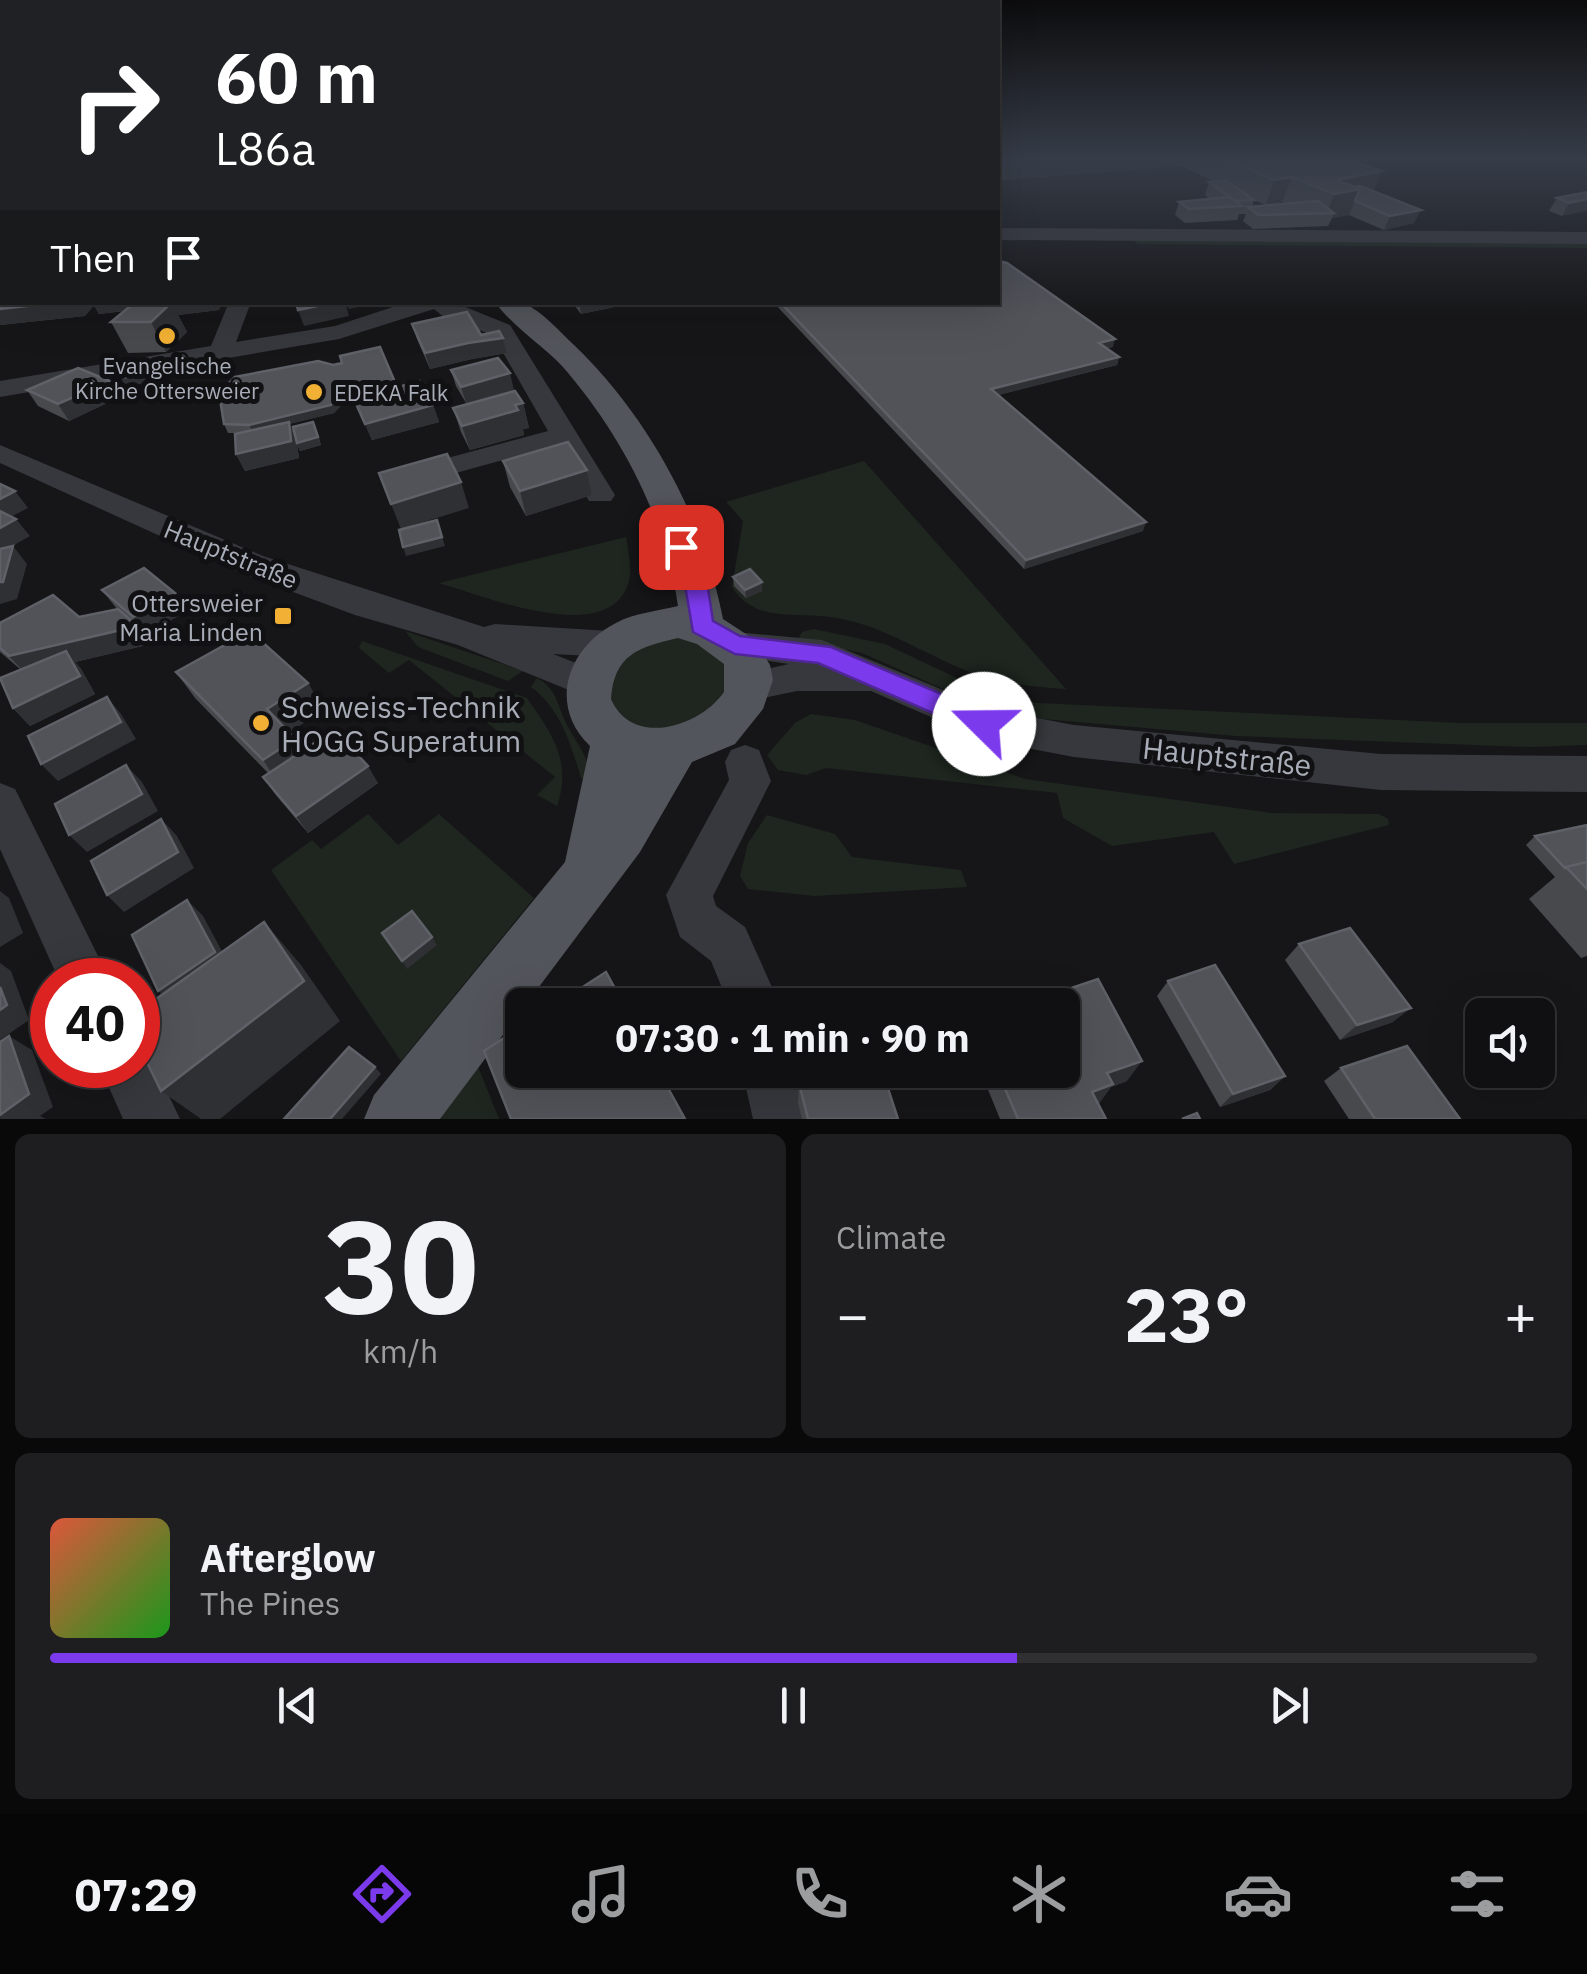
<!DOCTYPE html>
<meta charset="utf-8">
<style>
body{margin:0;font-family:"IBM Plex Sans",sans-serif;background:#1e1e20;color:#f1f3f6;height:100vh;display:flex;flex-direction:column;font-size:38px;white-space:nowrap}
*{box-sizing:border-box;margin:0}
p{font-size:32px;color:#9c9d9f}
.icon{flex:none;width:55px;height:55px;fill:none;stroke:currentColor;stroke-width:2;stroke-linecap:round;stroke-linejoin:round}
.map{position:relative;height:1119px;overflow:hidden}
.panel{display:flex;flex-direction:column;gap:15px;padding:15px;background:#09090a;flex:1}
.panel>*{flex:none}
.guide{position:absolute;left:0px;top:0px;width:1000px;height:305px;box-shadow:0 10px 40px #0002,0 0 0 2px #303032;background:#202124;color:#fff;overflow:hidden}
.fabs{position:absolute;left:1465px;top:998px;display:grid;gap:20px}
.fabs a{display:grid;place-items:center;width:90px;height:90px;border-radius:15px;background:#101012;box-shadow:0 10px 40px #0002,0 0 0 2px #303032;font-size:50px}
.speed{position:absolute;left:30px;top:958px;display:flex;gap:20px;font-size:50px;font-weight:700;text-align:center}
.speed>*{display:grid;place-content:center;width:130px;height:130px;border-radius:50%;background:#101012;box-shadow:0 10px 40px #0002,0 0 0 2px #303032;line-height:1}
.speed .limit{border:15px solid #d22;background:#fff;color:#111}
.pin{position:absolute;display:grid;place-items:center;width:85px;height:85px;color:#fff;margin:-42px;border-radius:20px;box-shadow:0 5px 15px #0006}
.me{position:absolute;width:110px;margin:-55px;rotate:292deg;stroke-linejoin:round;filter:drop-shadow(0 0 8px #0008)}
.turn{display:flex;align-items:center;gap:35px;height:210px;padding:0 50px;font-size:45px}
.turn .icon{width:130px;height:130px;stroke-width:2.5}
.turn b{display:block;font-size:70px;line-height:85px}
.then{display:flex;align-items:center;height:95px;padding:0 50px;background:#0003;gap:20px;font-size:38px}
.big{font-size:75px;font-weight:700;line-height:1.1}
.panel .card{flex:1;display:flex;flex-direction:column;justify-content:center;gap:15px;min-width:0;padding:0 35px;border-radius:15px;background:#1e1e20}
.panel .dial{align-items:center;gap:0}
.dial b{font-size:130px;line-height:1}
.song{display:flex;align-items:center;gap:30px}
.cover{width:120px;height:120px;border-radius:15px;background:linear-gradient(135deg,hsl(10 70% 55%),hsl(120 70% 35%))}
.played{height:10px;border-radius:5px;background:linear-gradient(90deg,#7c3aed 65%,#303032 65%)}
.keys{display:flex;justify-content:space-around;direction:ltr}
.heat{display:flex;justify-content:space-between;align-items:center;font-size:55px;direction:ltr}
.panel .tiles{flex:1;display:grid;gap:15px;grid-template-columns:1fr 1fr}
.card:last-child{grid-column:span 2}
.trip{position:absolute;left:505px;top:988px;width:575px;height:100px;border-radius:15px;background:#101012;box-shadow:0 10px 40px #0002,0 0 0 2px #303032;font-weight:700;line-height:100px;text-align:center}
.menu{display:flex;height:160px;justify-content:space-around;align-items:center;background:#060607;color:#9c9d9f}
.menu .icon{width:70px;height:70px}
.menu .current{color:#7c3aed}
.menu b{font-size:45px;color:#f1f3f6}
.map>svg:first-child{display:block}
.green{fill:#1e261f}
.lines{fill:none;stroke-linecap:round;stroke-linejoin:round}
.minor{fill:#37383d;fill-rule:evenodd}
.major{fill:#53555c;fill-rule:evenodd}
.wall{fill:#47494d;fill-rule:evenodd}
.shaded-wall{fill:#2f3033}
.building{fill:#525359;stroke:#5f6168;stroke-width:2.5}
.route{fill:#7c3aed;stroke:#51269a;stroke-width:2.5}
.poi-dot{fill:#f2b134;stroke:#111113;stroke-width:4}
.labels{text-anchor:middle;dominant-baseline:central;stroke-width:10;stroke-linejoin:round;paint-order:stroke}
.far-poi-label{font-size:22px;fill:#a8adb8;stroke:#111113}
.street-label{font-size:25px;fill:#a8adb8;stroke:#111113}
.poi-label{font-size:25px;fill:#a8adb8;stroke:#111113;text-anchor:end}
.near-poi-label{font-size:30px;fill:#a8adb8;stroke:#111113;text-anchor:start}
.near-street-label{font-size:30px;fill:#a8adb8;stroke:#111113}
</style>
<div class="map">
<svg width="1587" height="1119" viewBox="0 0 1587 1119">
<rect width="100%" height="100%" fill="#161618"/>
<g class="green">
<path d="M1131,238L1587,241V248L1138,244Z"/>
<path d="M864,461L1066,689C1029,687 994,683 960,668C917,650 878,623 830,617C793,612 755,623 732,587L743,521L726,502Z"/>
<path d="M626,537C628,552 633,569 628,584C607,648 482,595 439,583Z"/>
<path d="M814,629L885,644L1001,699L1039,703L1460,723H1587V745L1529,747L1236,736L1043,719L986,708L862,653L798,639L802,632Z"/>
<path d="M405,631L523,671L508,681L418,647Z"/>
<path d="M658,637L698,639L725,660L729,691L706,721L643,733L610,715L608,667Z"/>
<path d="M362,641L527,698C553,735 572,762 557,806L537,795L555,777L409,660L389,673L359,648Z"/>
<path d="M537,678C558,690 556,703 566,723C577,745 589,755 591,781L581,778C571,744 560,708 531,687Z"/>
<path d="M811,714L855,720L1025,779L1272,813L1379,814L1388,819L1389,825L1234,864L1214,832L1112,846L1063,818L1057,793L826,768L806,775L778,770L767,755L795,723Z"/>
<path d="M368,814L398,845L439,814L534,898L401,1061L271,870L312,840L321,849Z"/>
<path d="M767,815L835,834L852,857L961,870L967,887L815,896L748,889L740,876L748,843Z"/>
<path d="M475,1059L499,1119H430Z"/>
</g>
<g class="lines">
<g class="minor">
<rect x="0" y="174" width="2" height="10"/>
<path d="M998,228L1587,232V244L998,240Z"/>
<path d="M229,302H251L236,342L335,326L408,302H453L510,325L615,495L611,501H589L557,445L409,486L399,483L394,477L399,471L548,431L493,335L445,318L434,309L339,339L0,397V381L211,346Z"/>
<path d="M0,445L263,556L484,627L495,624L610,631L623,635L628,644L623,653L610,657L553,654L599,672L605,682L599,692L586,697L458,645L355,615L239,572L0,463Z"/>
<path d="M735,632L822,640L989,709L1074,725L1381,754L1587,756V792L1381,790L1074,757L984,740L871,691H797L748,701L735,696L729,686L735,676L789,664L722,654L717,645L722,636Z"/>
<path d="M745,745L759,750L771,781L713,896L716,906L745,927L780,1005H729L711,961L680,937L666,895L729,780L725,762L731,750Z"/>
<path d="M0,783L15,789L110,980H59L0,849Z"/>
<path d="M138,1043L145,1046L180,1119H123L99,1065H138Z"/>
<path d="M742,1070H796L809,1119H753Z"/>
</g>
<path class="major" d="M495,302C504,302 518,300 525,304C543,312 559,331 573,344C648,416 703,516 723,619L755,640L770,665L773,680L763,709L735,744L692,762L640,852L440,1119H364L374,1095L565,862L590,746C547,705 568,647 616,623C634,613 658,611 678,606C666,519 620,432 562,366C541,344 513,327 495,302ZM678,638L697,644L724,664V692C700,727 632,748 611,699C614,655 638,647 678,638Z"/>
</g>
<g class="wall">
<path d="M998,160H1351L1382,171L1373,191L1414,223L1384,230L1349,215L1332,218L1328,226L1253,229L1243,221L1246,214H1239L1237,220L1185,223L1175,215L1179,202L1210,199L1205,195L1209,182H1215L1182,166L1004,180L998,175ZM1252,199L1266,205L1282,202L1288,204L1252,207L1254,200Z"/>
<path d="M1587,192L1562,216L1549,211L1557,198Z"/>
<path d="M2,273V302H222L219,310L178,315L187,332L166,352L128,353L111,322L125,311L99,314L94,305L85,316L0,325V274Z"/>
<path d="M572,302H618L619,306L581,314Z"/>
<path d="M773,302H998L1113,347L1107,348L1119,357L1117,365L998,395L1143,531L1024,569Z"/>
<path d="M412,324L503,338L507,353L472,359L430,369L417,339Z"/>
<path d="M451,370L514,390L466,403L456,386Z"/>
<path d="M397,387L433,405L439,422L372,440L354,399L345,401L334,413L289,424L295,435L317,431L321,445L300,451L297,444L299,458L245,471L236,454L242,433H228L224,424Z"/>
<path d="M27,390L120,397L69,421L38,406Z"/>
<path d="M523,403L529,428L523,429L524,435L470,450L461,432L453,408Z"/>
<path d="M503,461L587,470L592,495L526,516L510,487Z"/>
<path d="M733,577L762,591L746,598L734,586Z"/>
<path d="M102,590L175,593L187,611L146,634L142,631L151,644L75,662L81,669L95,694L30,726L13,708L20,669L0,652V623L79,617L117,609Z"/>
<path d="M176,672L308,683L323,710L289,732L302,750L378,783L308,833L275,794L263,777L268,773L195,698Z"/>
<path d="M1587,825V956L1581,958L1529,899L1555,877L1526,845L1535,836Z"/>
<path d="M1299,944L1393,1022L1340,1040L1285,960Z"/>
<path d="M1168,981L1285,1076L1270,1090L1220,1107L1157,996Z"/>
<path d="M1341,1068L1460,1119H1349L1324,1081Z"/>
<path d="M980,1070H1062L1127,1081L1111,1087L1098,1104L1106,1119H1000Z"/>
<path d="M799,1083L898,1119H802L798,1103Z"/>
</g>
<g class="shaded-wall">
<path d="M1030,160H1183L1182,166L1004,180L1007,162Z"/>
<path d="M1382,171L1371,196L1356,199L1349,215L1332,218L1334,213H1327L1334,194L1336,180Z"/>
<path d="M1292,177L1282,202L1266,205L1274,180Z"/>
<rect x="0" y="192" width="2" height="21"/>
<path d="M1587,199V211L1562,216L1569,203Z"/>
<path d="M1421,210L1414,223L1384,230L1390,216Z"/>
<path d="M63,302H222L219,310L178,315L187,332L166,352L151,322L155,307L99,314L94,305L85,316L0,325V309Z"/>
<path d="M337,302H345L349,316L304,326L298,310Z"/>
<path d="M346,302H372V304L349,309Z"/>
<path d="M579,302H618L619,306L581,314Z"/>
<path d="M503,338L507,353L472,359L430,369L425,353L468,343Z"/>
<path d="M1115,339L1113,347L1097,351L1099,343Z"/>
<path d="M1119,357L1117,365L990,397L991,389Z"/>
<path d="M157,360L161,368L156,382L125,386L121,378Z"/>
<path d="M510,373L514,390L466,403L461,387Z"/>
<path d="M110,381L120,397L69,421L58,404Z"/>
<path d="M352,391L355,399L345,401L334,413L289,424L296,439L313,422L321,445L300,451L297,444L299,458L245,471L236,454L253,433L249,425Z"/>
<path d="M523,403L529,428L523,429L524,435L470,450L462,426Z"/>
<path d="M433,405L439,422L372,440L365,424Z"/>
<path d="M587,470L592,495L526,516L520,491Z"/>
<path d="M461,482L469,508L401,529L391,504Z"/>
<path d="M15,491L28,508L1,522L0,521V499Z"/>
<path d="M16,519L30,536L2,552L0,550V528Z"/>
<path d="M437,520L445,546L406,556L403,547Z"/>
<path d="M1146,522L1143,531L1024,569L1026,560Z"/>
<path d="M13,546L27,564L17,599L0,604V582Z"/>
<path d="M762,582V591L746,598L745,590Z"/>
<path d="M175,593L187,611L146,634L133,617Z"/>
<path d="M138,626L151,644L75,662L81,669L95,694L30,726L13,708L25,673L9,656Z"/>
<path d="M308,683L323,710L284,736L267,709Z"/>
<path d="M107,697L121,714L136,739L58,781L41,764Z"/>
<path d="M295,739L311,765L280,786L263,760Z"/>
<path d="M126,765L142,782L158,811L87,852L69,835Z"/>
<path d="M368,766L378,783L308,833L296,816Z"/>
<path d="M161,819L177,836L194,868L124,912L107,895Z"/>
<path d="M0,891L9,898L23,933L0,947Z"/>
<path d="M187,900L203,916L231,968L176,1006L158,991Z"/>
<path d="M264,922L301,965L340,1021L220,1119H201L161,1091Z"/>
<path d="M432,937L437,945L407,969L402,961Z"/>
<path d="M0,963L11,971L29,1020L0,1040Z"/>
<path d="M1411,1008L1393,1022L1340,1040L1357,1025Z"/>
<path d="M9,1036L32,1050L53,1107L40,1116L46,1119H0Z"/>
<path d="M1142,1061L1127,1081L1111,1087L1099,1104L1079,1111L1107,1073Z"/>
<path d="M375,1067L381,1074L342,1119H330Z"/>
<path d="M1285,1076L1270,1090L1220,1107L1233,1094Z"/>
</g>
<g class="building">
<path d="M1228,160H1351L1382,171L1336,180L1360,189L1334,194L1292,177L1274,180Z"/>
<path d="M1227,181L1254,200L1235,201L1209,182Z"/>
<path d="M1360,186L1421,210L1390,216L1355,201L1360,189L1355,187Z"/>
<path d="M1587,192V199L1569,203L1557,198Z"/>
<path d="M1229,197L1242,206L1189,209L1179,202Z"/>
<path d="M1318,201L1334,213L1258,215L1248,207Z"/>
<path d="M998,261L1007,263L1115,339L1099,343L1119,357L991,389L1146,522L1026,560L780,302H998Z"/>
<path d="M0,291H2V302H63L0,309Z"/>
<path d="M172,302L151,322H111L134,303Z"/>
<path d="M296,302H337L298,310Z"/>
<path d="M467,312L481,335L499,331L503,338L468,343L425,353L412,324Z"/>
<path d="M380,347L397,387L355,399L352,391L342,393L331,405L249,425L224,424L219,393L235,377L318,361L333,365L342,363L340,356Z"/>
<path d="M498,358L510,373L461,387L451,370Z"/>
<path d="M157,360L152,373L121,378L127,364Z"/>
<path d="M78,368L110,381L58,404L27,390Z"/>
<path d="M420,381L433,405L365,424L354,399Z"/>
<path d="M515,391L523,403L515,405L518,410L462,426L453,408Z"/>
<path d="M289,422L291,441L236,454L235,434Z"/>
<path d="M313,422L318,437L297,443L293,427Z"/>
<path d="M568,442L587,470L520,491L503,461Z"/>
<path d="M447,454L461,482L391,504L379,473Z"/>
<path d="M0,484L15,491L0,499Z"/>
<path d="M0,511L16,519L0,528Z"/>
<path d="M437,520L442,537L403,547L399,530Z"/>
<path d="M13,546L3,582H0V549Z"/>
<path d="M144,568L175,593L133,617L102,590Z"/>
<path d="M750,569L762,582L745,590L733,577Z"/>
<path d="M53,595L79,617L118,609L138,626L9,656L0,648V623Z"/>
<path d="M250,631L308,683L267,709L295,739L263,760L176,672Z"/>
<path d="M66,651L80,676L13,708L0,678Z"/>
<path d="M107,697L121,722L41,764L28,736Z"/>
<path d="M334,730L368,766L296,816L263,777Z"/>
<path d="M126,765L142,794L69,835L55,804Z"/>
<path d="M161,819L178,852L107,895L91,861Z"/>
<path d="M1587,825V862L1565,868L1535,836Z"/>
<path d="M1587,862V889L1566,867Z"/>
<path d="M187,900L215,952L158,991L132,935Z"/>
<path d="M412,911L432,937L402,961L382,933Z"/>
<path d="M264,922L304,981L161,1091L138,1044V1012Z"/>
<path d="M1350,928L1411,1008L1357,1025L1299,944Z"/>
<path d="M1215,965L1285,1076L1233,1094L1168,981Z"/>
<path d="M606,972L624,1005H555Z"/>
<path d="M1098,979L1142,1061L1107,1073L1113,1084L1092,1092L1106,1119H1018L997,1070H1062V1005H1021Z"/>
<path d="M0,987L7,1005L0,1010Z"/>
<path d="M522,1026V1070H658L685,1119H511L484,1051Z"/>
<path d="M9,1036L29,1094L0,1115V1042Z"/>
<path d="M1407,1046L1460,1119H1375L1341,1068Z"/>
<path d="M349,1047L375,1067L330,1119H284Z"/>
<path d="M841,1070H882L898,1119H808L799,1083Z"/>
<path d="M1197,1113L1200,1119H1182Z"/>
</g>
<linearGradient id="sky" x2="0" y2="1"><stop stop-color="#0c0c0d"/><stop offset="0.5" stop-color="#363c48"/><stop offset="1" stop-color="#363c48" stop-opacity="0"/></linearGradient>
<rect width="1587" height="317" fill="url(#sky)"/>
<path class="route" d="M681,540L689,542L705,568L713,621L740,636L831,647L993,716L997,724L993,731H974L818,663L735,654L693,632L682,568L670,547Z"/>
<g class="poi-dot">
<circle cx="167" cy="336" r="10"/>
<circle cx="314" cy="392" r="10"/>
<rect x="273" y="606" width="20" height="20" rx="5"/>
<circle cx="261" cy="723" r="10"/>
</g>
<g class="labels">
<g class="far-poi-label">
<text x="167" y="365">Evangelische<tspan x="167" dy="25">Kirche Ottersweier</tspan></text>
<text x="334" y="392" text-anchor="start">EDEKA Falk</text>
</g>
<g class="street-label">
<text transform="translate(231 554) rotate(22)">Hauptstraße</text>
</g>
<g class="poi-label">
<text x="263" y="602">Ottersweier<tspan x="263" dy="29">Maria Linden</tspan></text>
</g>
<g class="near-poi-label">
<text x="281" y="706">Schweiss-Technik<tspan x="281" dy="34">HOGG Superatum</tspan></text>
</g>
<g class="near-street-label">
<text transform="translate(1227 756) rotate(6)">Hauptstraße</text>
</g>
</g>
</svg>
<div class="fabs">
<a><svg class="icon" aria-label="sound" viewBox="0 0 24 24"><path d="M4 9h4l5-4v14l-5-4H4zM17 9q2 3 0 6"/></svg></a>
</div>
<div class="speed"><div class="limit">40</div></div>
<div class="pin" style="left:681px;top:547px;background:#d93025"><svg class="icon" aria-label="arrive" viewBox="0 0 24 24"><path d="M6 21V4h12l-3 4 3 4H6"/></svg></div>
<svg class="me" style="left:984px;top:724px" viewBox="-20 -20 40 40"><circle r="19" fill="#fff"/><path d="M0-13L10 11 0 6-10 11z" fill="#7c3aed"/></svg>
<div class="trip">07:30 · 1 min · 90 m</div>
<div class="guide">
<div class="turn"><svg class="icon" aria-label="right" viewBox="0 0 24 24"><path d="M7 20v-9h11M14 6l5 5-5 5"/></svg><div><b>60 m</b>L86a</div></div>
<div class="then">Then<svg class="icon" aria-label="arrive" viewBox="0 0 24 24"><path d="M6 21V4h12l-3 4 3 4H6"/></svg></div>
</div>
</div>
<section class="panel">
<div class="tiles">
<div class="card dial"><b>30</b><p>km/h</p></div>
<div class="card"><p>Climate</p>
<div class="heat"><a>−</a><b class="big">23°</b><a>+</a></div>
</div>
<div class="card">
<div class="song"><i class="cover"></i><div><b>Afterglow</b><p>The Pines</p></div></div>
<div class="played"></div>
<div class="keys"><svg class="icon" aria-label="previous" viewBox="0 0 24 24"><path d="M18 5L8 12l10 7zM5 5v14"/></svg><svg class="icon" aria-label="pause" viewBox="0 0 24 24"><path d="M8 5v14M16 5v14"/></svg><svg class="icon" aria-label="next" viewBox="0 0 24 24"><path d="M6 5l10 7-10 7zM19 5v14"/></svg></div>
</div>
</div>
</section>
<nav class="menu">
<b>07:29</b>
<svg class="icon current" aria-label="directions" viewBox="0 0 24 24"><path d="M12 3l9 9-9 9-9-9zM9 14v-3h6M13 9l2 2-2 2"/></svg>
<svg class="icon" aria-label="music" viewBox="0 0 24 24"><path d="M9 18V5l10-2v13"/><circle cx="6" cy="18" r="3"/><circle cx="16" cy="16" r="3"/></svg>
<svg class="icon" aria-label="phone" viewBox="0 0 24 24"><path d="M5 4h4l2 5-3 2q2 4 5 5l2-3 5 2v4C11 20 4 13 5 4z"/></svg>
<svg class="icon" aria-label="climate" viewBox="0 0 24 24"><path d="M12 3v18M4 7l16 10M4 17L20 7"/></svg>
<svg class="icon" aria-label="car" viewBox="0 0 24 24"><path d="M5 17H2v-5l4-1 3-4h7l3 4 3 1v5h-3M9 17h6M6 11h13"/><circle cx="7" cy="17" r="2"/><circle cx="17" cy="17" r="2"/></svg>
<svg class="icon" aria-label="filters" viewBox="0 0 24 24"><path d="M4 7h16M4 17h16"/><circle cx="9" cy="7" r="2"/><circle cx="15" cy="17" r="2"/></svg>
</nav>
